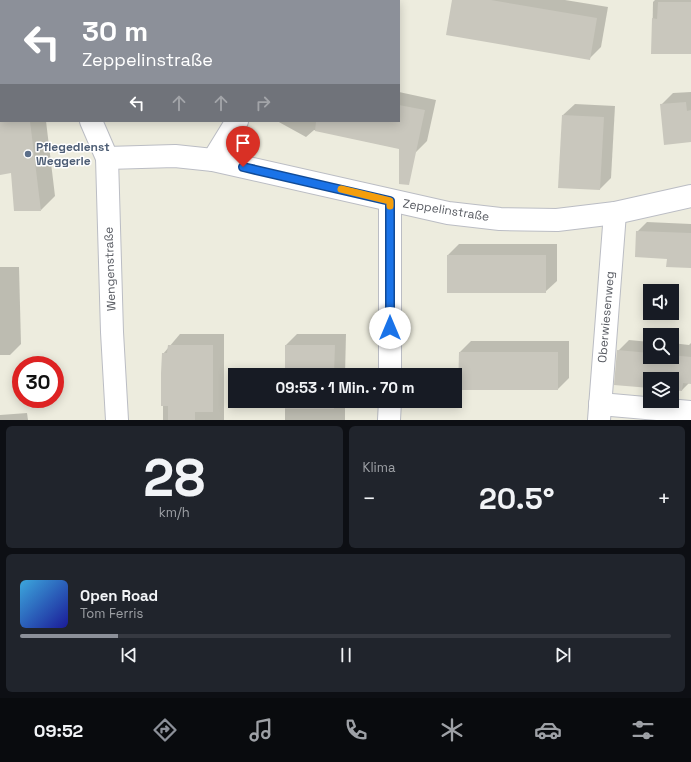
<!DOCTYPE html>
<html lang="de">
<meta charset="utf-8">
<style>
body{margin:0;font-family:"Space Grotesk",sans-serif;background:#20242c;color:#f1f3f6;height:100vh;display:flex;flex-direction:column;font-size:15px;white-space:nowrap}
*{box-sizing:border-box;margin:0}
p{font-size:13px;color:#9ea1a6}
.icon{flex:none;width:22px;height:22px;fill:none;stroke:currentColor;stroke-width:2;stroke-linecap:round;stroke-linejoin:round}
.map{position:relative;height:420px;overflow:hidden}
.panel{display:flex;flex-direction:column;gap:6px;padding:6px;background:#0d0f14;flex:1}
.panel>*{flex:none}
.hud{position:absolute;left:0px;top:0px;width:400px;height:122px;box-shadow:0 2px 10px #0003;background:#8c9099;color:#fff;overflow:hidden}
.fabs{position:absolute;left:643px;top:284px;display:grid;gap:8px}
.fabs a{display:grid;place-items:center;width:36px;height:36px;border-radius:0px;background:#171b24;box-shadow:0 2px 10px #0003;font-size:20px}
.speed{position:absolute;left:12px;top:356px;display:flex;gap:8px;font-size:20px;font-weight:700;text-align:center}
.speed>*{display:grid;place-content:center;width:52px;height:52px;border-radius:50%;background:#171b24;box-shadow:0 2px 10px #0003;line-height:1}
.speed .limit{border:6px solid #d22;background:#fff;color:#111}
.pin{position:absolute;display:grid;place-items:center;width:34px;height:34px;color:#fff;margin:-41px -17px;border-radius:50% 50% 50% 0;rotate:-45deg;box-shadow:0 0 4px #0007}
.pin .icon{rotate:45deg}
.me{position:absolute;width:44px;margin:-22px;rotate:0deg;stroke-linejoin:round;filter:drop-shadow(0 0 3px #0008)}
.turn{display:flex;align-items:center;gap:14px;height:84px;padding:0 16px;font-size:18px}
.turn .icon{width:52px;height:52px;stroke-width:2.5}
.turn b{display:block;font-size:28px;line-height:34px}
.lanes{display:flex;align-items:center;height:38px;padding:0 16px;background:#0003;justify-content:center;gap:20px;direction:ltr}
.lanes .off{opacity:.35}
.big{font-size:30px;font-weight:600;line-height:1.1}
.panel .card{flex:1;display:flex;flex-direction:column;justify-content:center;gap:6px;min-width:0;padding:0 14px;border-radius:6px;background:#20242c}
.panel .dial{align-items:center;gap:0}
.dial b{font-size:52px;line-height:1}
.song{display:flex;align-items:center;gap:12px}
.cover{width:48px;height:48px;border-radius:6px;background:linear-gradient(135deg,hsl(200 70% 55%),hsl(240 70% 35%))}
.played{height:4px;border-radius:2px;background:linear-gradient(90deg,#8c9099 15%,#363941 15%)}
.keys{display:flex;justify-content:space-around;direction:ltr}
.heat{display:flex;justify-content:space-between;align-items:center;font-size:22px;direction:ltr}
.panel .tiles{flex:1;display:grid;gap:6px;grid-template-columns:1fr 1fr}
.card:last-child{grid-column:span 2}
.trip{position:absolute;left:228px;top:368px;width:234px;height:40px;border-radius:0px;background:#171b24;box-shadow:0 2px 10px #0003;font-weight:600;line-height:40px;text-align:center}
.dock{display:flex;height:64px;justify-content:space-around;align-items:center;background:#090b0e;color:#9ea1a6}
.dock .icon{width:28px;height:28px}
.dock .selected{color:#8c9099}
.dock b{font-size:18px;color:#f1f3f6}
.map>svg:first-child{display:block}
.shadow{fill:#0003}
.building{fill:#c9c7bd}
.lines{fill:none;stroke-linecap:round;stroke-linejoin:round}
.street-casing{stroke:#bbbdc4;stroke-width:24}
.street{stroke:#fff;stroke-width:22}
.route-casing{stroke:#114b97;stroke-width:10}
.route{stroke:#1a73e8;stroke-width:7}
.slow{stroke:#f59e0b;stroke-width:7}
.service-dot{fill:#5c6f8a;stroke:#fff;stroke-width:1.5}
.labels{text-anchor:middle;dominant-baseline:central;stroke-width:3;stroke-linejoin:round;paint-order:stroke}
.service-label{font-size:12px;font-weight:bold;fill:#4e5e75;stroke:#fff;text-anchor:start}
.street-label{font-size:12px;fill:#575a61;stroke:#fff}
</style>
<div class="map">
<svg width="691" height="420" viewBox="0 0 691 420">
<rect width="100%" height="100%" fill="#edecde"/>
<g class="shadow">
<path d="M0,0L11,1H1L0,13Z"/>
<path d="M111,0H159V1H112Z"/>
<path d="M453,0H565L608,7L601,47L589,59Z"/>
<path d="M655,0H691V53H652L653,2Z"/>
<path d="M1,52V121H46L55,196L41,210L11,172L0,174Z"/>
<path d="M399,92L436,100L427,141L416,152L314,130L306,137L277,121H399Z"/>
<path d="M691,92V141L661,105L673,93Z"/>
<path d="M575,104L615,106L611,178L600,189L563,115Z"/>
<path d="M647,222L691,224V267L668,258L637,232Z"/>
<path d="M459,244H557V281L545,292L448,255Z"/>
<path d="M0,267H19L21,344L10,355H0Z"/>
<path d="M180,334H224V420H163V354Z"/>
<path d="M297,334H346L345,375H286V345Z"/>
<path d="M629,340L650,342V357H672V343L689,345L691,343V383H689L682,390L672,389V379H650V387L618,351Z"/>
<path d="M471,341H569V378L558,389L460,352Z"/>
<rect x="285" y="401" width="60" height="19"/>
<path d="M27,413L28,420H0V415Z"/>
</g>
<g class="building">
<path d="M452,0H491L597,18L590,60L446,35Z"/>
<path d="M658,2H691V54H651L652,18L657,19Z"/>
<path d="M686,102L687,111L691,110V142L664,145L660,104Z"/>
<path d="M399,105L425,110L409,185L399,184V149L315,131L316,121H399Z"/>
<path d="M562,115L604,117L600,190L558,188Z"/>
<path d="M0,121H30L41,211H14L11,173L0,175Z"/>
<path d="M636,231L691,233V268L666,267L667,259L635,257Z"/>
<rect x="447" y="255" width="99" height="38"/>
<path d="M168,345H213V412H195V420H168V406H161V373L162,353H167Z"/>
<path d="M285,345H335L334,375H285Z"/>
<path d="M617,350L650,353V357H672V355L691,357V384L683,383L682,391L672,390V379H650V388L614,385Z"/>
<path d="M459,352H558V390H458Z"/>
<rect x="285" y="401" width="49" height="8"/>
</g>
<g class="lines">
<defs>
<g id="street">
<path d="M38,0L39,1"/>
<path d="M306,1L307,0"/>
<path d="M91,121L107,158L112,332L117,420"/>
<path d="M107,158L175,156L213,160L448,213L500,219L557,220L615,213L691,196"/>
<path d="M213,160L237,121"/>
<path d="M390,375V201"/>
<path d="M600,404L691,412"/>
<path d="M389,420L390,401"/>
<path d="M599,420L615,213"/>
</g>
</defs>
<use href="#street" class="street-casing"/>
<use href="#street" class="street"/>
</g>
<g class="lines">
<defs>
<path id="route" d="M243,167L390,201V328"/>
</defs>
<use href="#route" class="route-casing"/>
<use href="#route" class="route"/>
<path class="slow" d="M341,189L390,201V206"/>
</g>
<circle class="service-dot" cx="28" cy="154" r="4"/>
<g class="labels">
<g class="service-label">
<text x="36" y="147">Pflegedienst<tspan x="36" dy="14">Weggerle</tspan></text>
</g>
<g class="street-label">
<text transform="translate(446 210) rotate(9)">Zeppelinstraße</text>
<text transform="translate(110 269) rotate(-92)">Wengenstraße</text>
<text transform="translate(606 317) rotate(-85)">Oberwiesenweg</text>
</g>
</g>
</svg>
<div class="fabs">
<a><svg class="icon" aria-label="sound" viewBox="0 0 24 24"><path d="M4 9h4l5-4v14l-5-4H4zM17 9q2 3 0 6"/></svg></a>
<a><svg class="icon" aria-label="search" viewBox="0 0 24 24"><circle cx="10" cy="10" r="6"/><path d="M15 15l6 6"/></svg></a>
<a><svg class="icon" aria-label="layers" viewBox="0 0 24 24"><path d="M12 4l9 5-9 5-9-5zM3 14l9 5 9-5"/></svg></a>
</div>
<div class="speed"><div class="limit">30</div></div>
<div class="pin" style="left:243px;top:167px;background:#d93025"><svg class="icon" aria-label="arrive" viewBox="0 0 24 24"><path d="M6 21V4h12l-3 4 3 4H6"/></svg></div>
<svg class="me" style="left:390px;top:328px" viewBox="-20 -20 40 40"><circle r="19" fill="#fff"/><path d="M0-13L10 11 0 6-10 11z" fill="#1a73e8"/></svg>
<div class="trip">09:53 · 1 Min. · 70 m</div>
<div class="hud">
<div class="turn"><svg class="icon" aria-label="left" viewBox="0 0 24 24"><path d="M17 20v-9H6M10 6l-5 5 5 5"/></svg><div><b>30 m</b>Zeppelinstraße</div></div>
<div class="lanes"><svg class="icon" aria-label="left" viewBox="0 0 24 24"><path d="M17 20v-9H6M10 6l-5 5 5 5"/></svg><svg class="icon off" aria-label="ahead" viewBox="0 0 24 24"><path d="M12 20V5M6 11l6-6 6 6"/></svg><svg class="icon off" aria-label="ahead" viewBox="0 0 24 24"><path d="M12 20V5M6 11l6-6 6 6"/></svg><svg class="icon off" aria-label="right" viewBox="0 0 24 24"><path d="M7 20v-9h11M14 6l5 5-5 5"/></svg></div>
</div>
</div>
<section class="panel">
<div class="tiles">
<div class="card dial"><b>28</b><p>km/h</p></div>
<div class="card"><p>Klima</p>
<div class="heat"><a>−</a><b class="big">20.5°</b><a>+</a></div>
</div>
<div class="card">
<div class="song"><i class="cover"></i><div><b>Open Road</b><p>Tom Ferris</p></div></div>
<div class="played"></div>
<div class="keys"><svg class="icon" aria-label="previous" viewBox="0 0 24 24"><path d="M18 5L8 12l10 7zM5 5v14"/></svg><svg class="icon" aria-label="pause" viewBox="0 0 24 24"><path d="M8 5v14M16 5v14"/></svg><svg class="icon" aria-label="next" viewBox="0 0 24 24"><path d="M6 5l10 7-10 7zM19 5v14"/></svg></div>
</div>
</div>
</section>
<nav class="dock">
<b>09:52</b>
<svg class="icon selected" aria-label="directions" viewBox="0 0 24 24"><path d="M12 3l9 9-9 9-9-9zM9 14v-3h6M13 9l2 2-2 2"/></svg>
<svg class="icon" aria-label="music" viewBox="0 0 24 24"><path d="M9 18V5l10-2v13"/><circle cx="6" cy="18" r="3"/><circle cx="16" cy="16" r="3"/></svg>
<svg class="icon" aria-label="phone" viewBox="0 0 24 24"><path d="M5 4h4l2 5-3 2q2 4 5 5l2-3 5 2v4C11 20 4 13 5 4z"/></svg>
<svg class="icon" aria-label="climate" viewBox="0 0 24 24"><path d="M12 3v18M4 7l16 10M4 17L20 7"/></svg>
<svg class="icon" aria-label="car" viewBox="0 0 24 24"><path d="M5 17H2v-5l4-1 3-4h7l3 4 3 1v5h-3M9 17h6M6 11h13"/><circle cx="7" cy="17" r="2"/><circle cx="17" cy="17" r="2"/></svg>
<svg class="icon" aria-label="filters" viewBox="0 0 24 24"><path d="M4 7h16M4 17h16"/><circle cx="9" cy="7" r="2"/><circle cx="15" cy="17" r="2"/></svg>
</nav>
